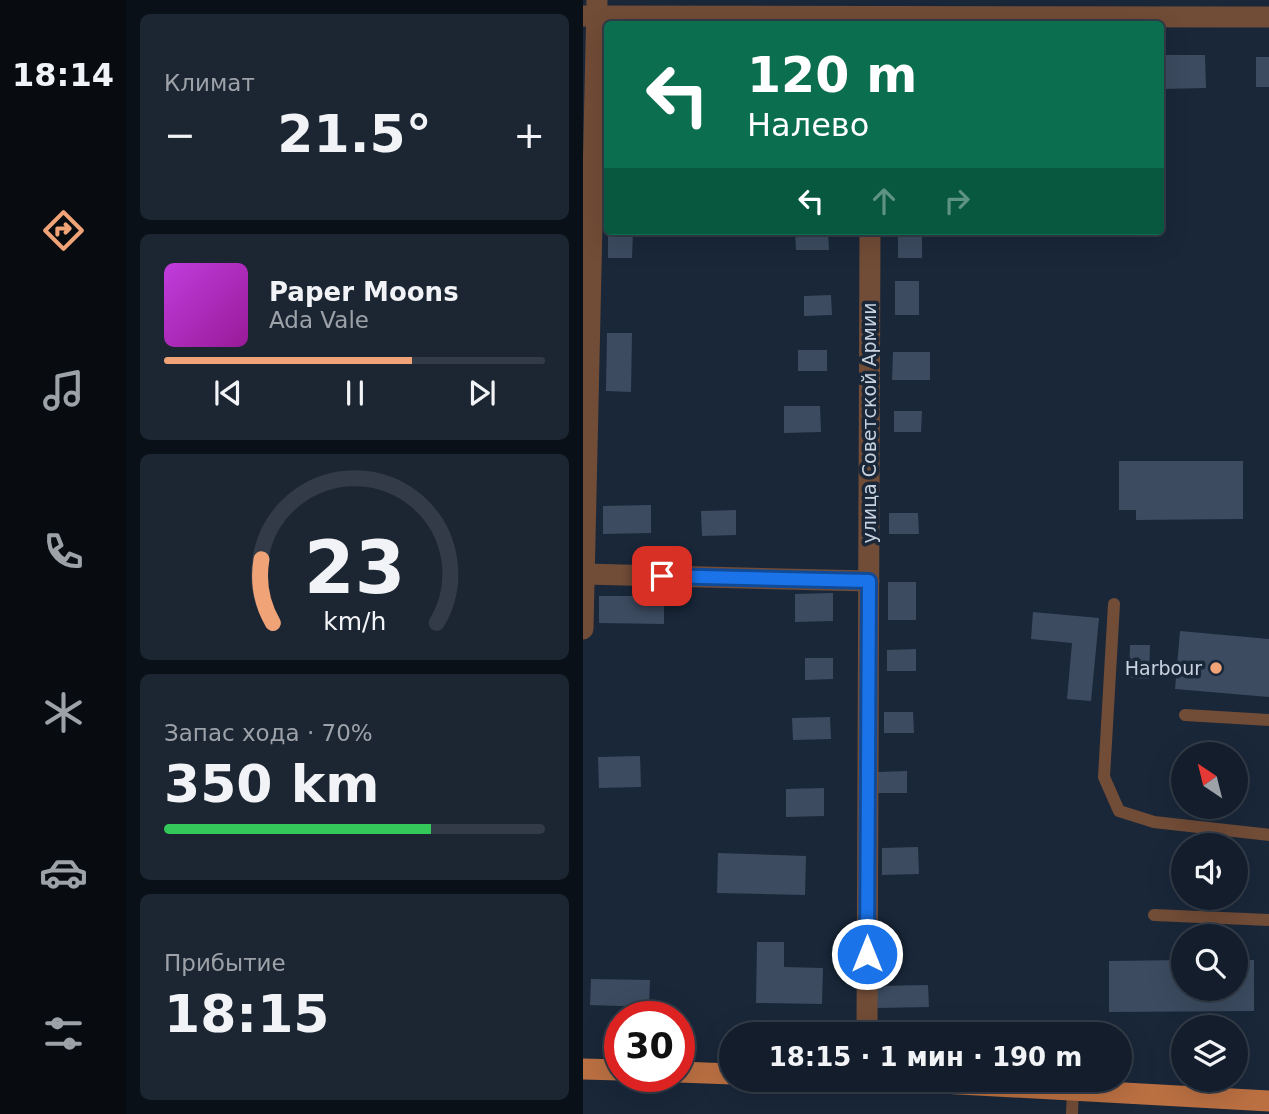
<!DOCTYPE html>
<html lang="ru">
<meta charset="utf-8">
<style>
body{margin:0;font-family:"DejaVu Sans",sans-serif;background:#1c2633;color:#f1f3f6;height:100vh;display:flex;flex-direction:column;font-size:26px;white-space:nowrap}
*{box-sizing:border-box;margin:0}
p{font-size:23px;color:#9da2a9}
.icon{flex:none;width:38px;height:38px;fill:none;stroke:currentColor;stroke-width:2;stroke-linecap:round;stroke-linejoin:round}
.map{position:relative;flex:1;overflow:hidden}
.sheet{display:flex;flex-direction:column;gap:14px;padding:14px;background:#0a1018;width:457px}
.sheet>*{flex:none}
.guide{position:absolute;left:21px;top:21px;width:560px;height:214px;border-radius:7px;box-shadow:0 7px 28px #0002,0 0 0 2px #323b47;background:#0b6e4f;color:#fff;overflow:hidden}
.needle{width:46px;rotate:325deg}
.buttons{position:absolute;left:588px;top:742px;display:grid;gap:14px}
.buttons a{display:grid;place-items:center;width:77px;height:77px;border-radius:50%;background:#131d2b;box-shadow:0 7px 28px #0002,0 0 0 2px #323b47;font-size:35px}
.speed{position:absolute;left:21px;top:1001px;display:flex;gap:14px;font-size:35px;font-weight:700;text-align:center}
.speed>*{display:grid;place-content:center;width:91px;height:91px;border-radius:50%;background:#131d2b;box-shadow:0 7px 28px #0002,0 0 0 2px #323b47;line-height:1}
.speed .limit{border:10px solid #d22;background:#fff;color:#111}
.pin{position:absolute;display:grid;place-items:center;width:60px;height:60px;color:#fff;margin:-30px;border-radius:14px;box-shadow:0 4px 10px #0006}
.me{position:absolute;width:77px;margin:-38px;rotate:0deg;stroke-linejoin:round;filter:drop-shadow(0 0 5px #0008)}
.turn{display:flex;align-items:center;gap:24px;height:147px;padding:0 28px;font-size:32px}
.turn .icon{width:91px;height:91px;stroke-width:2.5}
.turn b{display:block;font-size:49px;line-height:60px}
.lanes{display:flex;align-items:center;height:66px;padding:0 28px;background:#0003;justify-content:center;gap:35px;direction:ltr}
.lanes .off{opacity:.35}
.big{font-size:52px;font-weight:700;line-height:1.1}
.sheet .card{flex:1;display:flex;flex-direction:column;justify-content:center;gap:10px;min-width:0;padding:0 24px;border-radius:10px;background:#1c2633}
.sheet .dial{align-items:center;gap:0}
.dial svg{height:182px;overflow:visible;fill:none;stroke:#323b47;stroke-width:7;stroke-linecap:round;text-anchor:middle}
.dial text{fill:#f1f3f6;stroke:none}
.song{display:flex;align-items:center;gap:21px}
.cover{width:84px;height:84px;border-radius:10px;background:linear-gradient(135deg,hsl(290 70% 55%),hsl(300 70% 35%))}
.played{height:7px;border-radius:4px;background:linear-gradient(90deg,#efa377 65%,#323b47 65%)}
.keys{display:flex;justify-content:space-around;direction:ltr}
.heat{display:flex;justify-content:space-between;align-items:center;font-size:38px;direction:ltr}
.charge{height:10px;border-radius:5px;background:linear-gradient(90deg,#34c759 70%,#323b47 0)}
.trip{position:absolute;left:136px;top:1022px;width:413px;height:70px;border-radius:35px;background:#131d2b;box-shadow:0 7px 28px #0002,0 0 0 2px #323b47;font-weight:700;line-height:70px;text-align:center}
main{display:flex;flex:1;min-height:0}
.tabs{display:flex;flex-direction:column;width:126px;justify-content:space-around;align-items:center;background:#080c11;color:#9da2a9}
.tabs .icon{width:49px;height:49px}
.tabs .current{color:#efa377}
.tabs b{font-size:32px;color:#f1f3f6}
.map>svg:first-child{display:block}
.building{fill:#3c4b60}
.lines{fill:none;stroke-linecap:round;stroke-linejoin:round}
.lane{stroke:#714c37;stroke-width:12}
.street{stroke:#714c37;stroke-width:21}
.primary{stroke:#bb7042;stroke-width:21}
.route-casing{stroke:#114b97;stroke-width:18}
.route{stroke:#1a73e8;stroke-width:12}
.poi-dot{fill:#efa377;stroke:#192739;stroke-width:2.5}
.labels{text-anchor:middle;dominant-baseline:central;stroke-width:7;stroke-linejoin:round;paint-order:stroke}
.street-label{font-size:19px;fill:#c9d3df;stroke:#192739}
.poi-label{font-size:19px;fill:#c9d3df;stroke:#192739;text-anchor:end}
</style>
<main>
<nav class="tabs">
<b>18:14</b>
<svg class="icon current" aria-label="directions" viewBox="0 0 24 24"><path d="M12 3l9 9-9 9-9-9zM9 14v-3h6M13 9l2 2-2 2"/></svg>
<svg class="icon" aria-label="music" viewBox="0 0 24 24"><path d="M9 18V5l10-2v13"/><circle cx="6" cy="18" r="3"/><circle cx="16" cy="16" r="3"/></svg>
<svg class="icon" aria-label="phone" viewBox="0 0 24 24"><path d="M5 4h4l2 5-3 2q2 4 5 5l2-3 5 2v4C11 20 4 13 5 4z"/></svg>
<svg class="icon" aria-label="climate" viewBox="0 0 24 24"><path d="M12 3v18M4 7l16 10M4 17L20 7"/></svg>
<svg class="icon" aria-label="car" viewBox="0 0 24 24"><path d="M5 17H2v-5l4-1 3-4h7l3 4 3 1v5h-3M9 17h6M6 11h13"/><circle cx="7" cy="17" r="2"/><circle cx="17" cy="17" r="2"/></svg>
<svg class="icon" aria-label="filters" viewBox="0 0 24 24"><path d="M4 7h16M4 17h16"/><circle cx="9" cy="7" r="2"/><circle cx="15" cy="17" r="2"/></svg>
</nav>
<section class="sheet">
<div class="card"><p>Климат</p>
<div class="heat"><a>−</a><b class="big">21.5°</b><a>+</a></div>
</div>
<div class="card">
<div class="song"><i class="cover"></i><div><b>Paper Moons</b><p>Ada Vale</p></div></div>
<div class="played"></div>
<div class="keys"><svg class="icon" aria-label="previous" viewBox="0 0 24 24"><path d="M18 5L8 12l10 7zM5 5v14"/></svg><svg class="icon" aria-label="pause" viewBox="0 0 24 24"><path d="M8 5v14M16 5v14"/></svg><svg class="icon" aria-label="next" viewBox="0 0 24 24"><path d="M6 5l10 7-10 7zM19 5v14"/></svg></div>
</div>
<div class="card dial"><svg viewBox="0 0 100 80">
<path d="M14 69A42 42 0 1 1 86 69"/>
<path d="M14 69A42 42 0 0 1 9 41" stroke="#efa377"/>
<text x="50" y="56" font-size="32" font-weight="700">23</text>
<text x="50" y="72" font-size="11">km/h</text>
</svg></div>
<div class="card"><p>Запас хода · 70%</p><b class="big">350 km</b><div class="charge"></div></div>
<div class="card"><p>Прибытие</p><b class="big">18:15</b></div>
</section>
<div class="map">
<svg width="687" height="1114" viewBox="0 0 687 1114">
<rect width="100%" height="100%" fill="#192739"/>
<g class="building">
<path d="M578,55H622L623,88L578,89Z"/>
<rect x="673" y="57" width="14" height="30"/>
<path d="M25,231H50L49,258H25Z"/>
<path d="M212,231H245L246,250H213Z"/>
<rect x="315" y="231" width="24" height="27"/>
<rect x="312" y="281" width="24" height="34"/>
<path d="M248,295L249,315L221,316V296Z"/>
<path d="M24,333H49L48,392L23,391Z"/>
<rect x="215" y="350" width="29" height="21"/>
<path d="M310,352H347V380H309Z"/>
<path d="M201,406H237L238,432L201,433Z"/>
<path d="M311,411H339L338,432H311Z"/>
<path d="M536,461H660V519L553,520V510H536Z"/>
<path d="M68,505V533L20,534V506Z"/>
<path d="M153,510V535L119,536L118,511Z"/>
<path d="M306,513H335L336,534H306Z"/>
<rect x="305" y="582" width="28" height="38"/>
<path d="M250,593V621L212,622V594Z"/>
<path d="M16,596H81V624L16,623Z"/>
<path d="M450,612L516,618L508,701L484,699L489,643L448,639Z"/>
<path d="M597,631L687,639V697L592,689Z"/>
<path d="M547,645H567L566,679L546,678Z"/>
<path d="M333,649V671H304V650Z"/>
<path d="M222,658H250V679L222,680Z"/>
<path d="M301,712H330L331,733H301Z"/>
<path d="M247,717L248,739L210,740L209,718Z"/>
<path d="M57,756L58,787L16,788L15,757Z"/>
<path d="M324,771V793H295V772Z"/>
<path d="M241,788V816L203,817V789Z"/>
<path d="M335,847L336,874L299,875V848Z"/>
<path d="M135,853L223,856L222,895L134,893Z"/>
<path d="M174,942H201V967L240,968L239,1004L173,1003Z"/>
<path d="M600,960V989H653V960H671V1011L526,1012V961Z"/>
<path d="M8,979L67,980L66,1007L7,1005Z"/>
<path d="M345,985L346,1007L294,1008V986Z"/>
</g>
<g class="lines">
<g class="lane">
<path d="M531,604L521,777L536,811L571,822L687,835"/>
<path d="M602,715L687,720"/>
<path d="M571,915L687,920"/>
<path d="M489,1114L490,1090"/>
</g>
<g class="street">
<path d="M0,16L687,17"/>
<path d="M0,574L286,581"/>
<path d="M0,629L14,0"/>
<path d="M284,1034L287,231"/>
</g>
<g class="primary">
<path d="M0,1069L37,1070"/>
<path d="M96,1072L149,1074"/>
<path d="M304,1080L687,1101"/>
</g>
</g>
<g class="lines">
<defs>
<path id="route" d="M79,576L286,581L284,954"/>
</defs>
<use href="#route" class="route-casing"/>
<use href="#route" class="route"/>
</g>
<circle class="poi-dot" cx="633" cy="668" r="7"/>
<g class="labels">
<g class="street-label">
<text transform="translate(286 423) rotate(-90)">улица Советской Армии</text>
</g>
<g class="poi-label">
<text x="619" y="668">Harbour</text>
</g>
</g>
</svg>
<div class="buttons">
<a><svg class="needle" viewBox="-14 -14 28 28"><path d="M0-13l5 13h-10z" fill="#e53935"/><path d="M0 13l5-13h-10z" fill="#9da2a9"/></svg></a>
<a><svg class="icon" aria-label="sound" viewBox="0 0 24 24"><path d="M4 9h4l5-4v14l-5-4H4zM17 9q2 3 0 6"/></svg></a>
<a><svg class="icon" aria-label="search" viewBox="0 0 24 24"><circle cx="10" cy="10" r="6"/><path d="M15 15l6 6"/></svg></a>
<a><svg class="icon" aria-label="layers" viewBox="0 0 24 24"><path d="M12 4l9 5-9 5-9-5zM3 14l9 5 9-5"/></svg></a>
</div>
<div class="speed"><div class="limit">30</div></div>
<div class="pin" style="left:79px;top:576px;background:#d93025"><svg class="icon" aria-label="arrive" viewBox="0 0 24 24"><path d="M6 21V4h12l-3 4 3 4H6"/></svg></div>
<svg class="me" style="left:284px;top:954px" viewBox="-20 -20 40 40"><circle r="17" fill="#1a73e8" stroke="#fff" stroke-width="3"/><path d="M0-11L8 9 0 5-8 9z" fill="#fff"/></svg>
<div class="trip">18:15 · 1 мин · 190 m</div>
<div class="guide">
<div class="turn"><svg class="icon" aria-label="left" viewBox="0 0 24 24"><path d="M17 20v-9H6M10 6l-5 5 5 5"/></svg><div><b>120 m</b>Налево</div></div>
<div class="lanes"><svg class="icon" aria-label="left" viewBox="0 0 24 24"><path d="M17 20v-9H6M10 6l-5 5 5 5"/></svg><svg class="icon off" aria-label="ahead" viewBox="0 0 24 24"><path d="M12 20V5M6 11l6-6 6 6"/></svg><svg class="icon off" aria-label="right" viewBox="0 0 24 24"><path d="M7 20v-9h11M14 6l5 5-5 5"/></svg></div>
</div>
</div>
</main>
